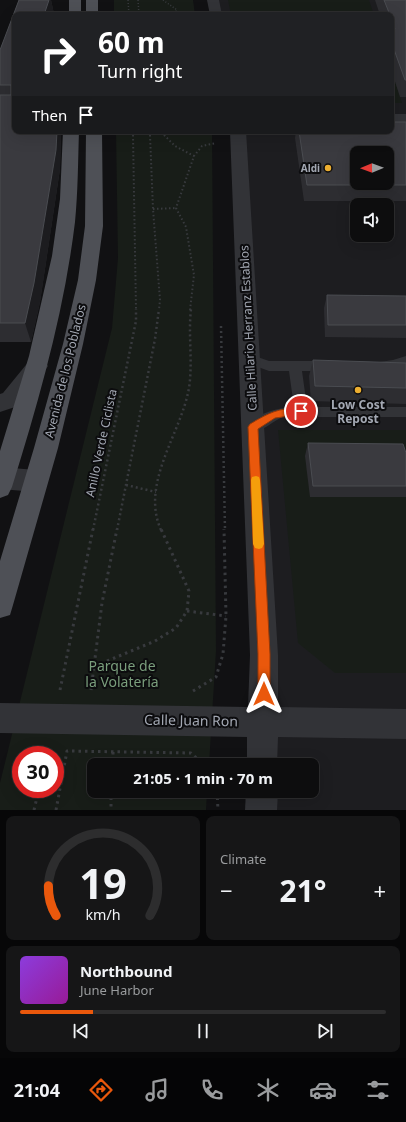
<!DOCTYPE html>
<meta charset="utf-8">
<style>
body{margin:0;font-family:"Noto Sans",sans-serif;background:#161617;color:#f1f3f6;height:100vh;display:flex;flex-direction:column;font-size:15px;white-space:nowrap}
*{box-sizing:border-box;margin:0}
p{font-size:13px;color:#9a9c9e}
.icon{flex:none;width:22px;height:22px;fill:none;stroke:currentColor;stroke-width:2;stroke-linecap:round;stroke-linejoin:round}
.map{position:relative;height:810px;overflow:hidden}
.drawer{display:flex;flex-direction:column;gap:6px;padding:6px;background:#070708;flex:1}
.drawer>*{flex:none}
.top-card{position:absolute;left:12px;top:12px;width:382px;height:122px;border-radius:8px;box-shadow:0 4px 16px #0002,0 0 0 1px #2d2d2e;background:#202124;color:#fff;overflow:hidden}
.needle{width:26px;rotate:269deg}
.tools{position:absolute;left:350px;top:146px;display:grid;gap:8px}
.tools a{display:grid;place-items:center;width:44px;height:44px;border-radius:8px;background:#0d0d0e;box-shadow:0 4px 16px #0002,0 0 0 1px #2d2d2e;font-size:20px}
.speed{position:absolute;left:12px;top:746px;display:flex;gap:8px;font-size:20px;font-weight:700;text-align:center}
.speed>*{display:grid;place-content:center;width:52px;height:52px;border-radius:50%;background:#0d0d0e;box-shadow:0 4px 16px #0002,0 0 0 1px #2d2d2e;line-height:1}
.speed .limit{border:6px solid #d22;background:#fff;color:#111}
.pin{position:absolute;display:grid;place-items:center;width:34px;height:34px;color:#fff;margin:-17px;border:2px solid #fff;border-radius:50%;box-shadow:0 1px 4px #0007}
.me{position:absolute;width:44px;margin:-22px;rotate:0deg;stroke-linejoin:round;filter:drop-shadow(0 0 3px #0008)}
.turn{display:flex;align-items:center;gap:14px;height:84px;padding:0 20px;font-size:18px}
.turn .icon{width:52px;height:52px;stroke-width:2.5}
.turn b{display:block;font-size:28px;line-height:34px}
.then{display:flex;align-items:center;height:38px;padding:0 20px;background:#0003;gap:8px;font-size:15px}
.big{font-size:30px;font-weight:700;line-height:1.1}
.drawer .widget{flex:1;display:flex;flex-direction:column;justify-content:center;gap:6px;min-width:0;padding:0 14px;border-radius:8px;background:#161617}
.drawer .dial{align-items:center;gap:0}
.dial svg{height:104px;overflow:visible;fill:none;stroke:#2d2d2e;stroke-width:7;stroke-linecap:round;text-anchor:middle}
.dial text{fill:#f1f3f6;stroke:none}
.song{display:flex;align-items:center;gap:12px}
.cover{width:48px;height:48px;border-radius:6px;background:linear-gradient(135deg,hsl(270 70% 55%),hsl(300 70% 35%))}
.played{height:4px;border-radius:2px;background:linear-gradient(90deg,#ea580c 20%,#2d2d2e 20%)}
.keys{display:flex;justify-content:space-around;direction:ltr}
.heat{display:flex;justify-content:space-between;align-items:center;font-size:22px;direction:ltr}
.drawer .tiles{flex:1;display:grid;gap:6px;grid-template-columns:1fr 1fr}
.widget:last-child{grid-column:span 2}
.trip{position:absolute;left:87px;top:758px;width:232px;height:40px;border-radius:8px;background:#0d0d0e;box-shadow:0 4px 16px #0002,0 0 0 1px #2d2d2e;font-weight:700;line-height:40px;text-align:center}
.tabs{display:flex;height:64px;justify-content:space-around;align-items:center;background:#050506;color:#9a9c9e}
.tabs .icon{width:28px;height:28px}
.tabs .on{color:#ea580c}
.tabs b{font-size:18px;color:#f1f3f6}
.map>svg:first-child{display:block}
.built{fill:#1d1d20;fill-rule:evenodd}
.green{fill:#181d18;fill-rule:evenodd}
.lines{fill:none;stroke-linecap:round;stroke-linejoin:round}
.path-far3{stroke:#383a3e;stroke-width:1.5;stroke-dasharray:1 2;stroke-linecap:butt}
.path-far2{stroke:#383a3e;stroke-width:2;stroke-dasharray:1.5 2.5;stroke-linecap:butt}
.path-far1{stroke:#383a3e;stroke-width:2.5;stroke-dasharray:2 3;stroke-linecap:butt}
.path{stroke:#383a3e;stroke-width:3;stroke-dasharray:2.5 4;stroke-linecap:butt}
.lane{fill:#323337;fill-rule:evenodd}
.street{fill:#323337;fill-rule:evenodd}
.primary{fill:#4e5056;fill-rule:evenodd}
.wall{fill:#2d2d31}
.shaded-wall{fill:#1c1c1f}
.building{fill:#3a3a3f;stroke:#4a4c51;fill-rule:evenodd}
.route{fill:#ea580c;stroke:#983908}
.slow{fill:#f59e0b}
.poi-dot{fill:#ecae30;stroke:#0c0c0e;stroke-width:1.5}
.labels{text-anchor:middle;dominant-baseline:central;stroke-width:4;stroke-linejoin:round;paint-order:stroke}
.far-poi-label{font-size:10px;font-weight:bold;fill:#a3a8b3;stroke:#0c0c0e;text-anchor:end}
.street-label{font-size:12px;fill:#a3a8b3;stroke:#0c0c0e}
.poi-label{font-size:12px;font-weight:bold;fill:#a3a8b3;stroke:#0c0c0e}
.near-park-label{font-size:14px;fill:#7a9e7c;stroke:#0c0c0e}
.near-street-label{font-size:14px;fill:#a3a8b3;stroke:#0c0c0e}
</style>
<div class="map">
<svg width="406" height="810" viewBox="0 0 406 810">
<rect width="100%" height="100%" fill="#111113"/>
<path class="built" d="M213,0H406V810H261L262,791H312V765H262L238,131H391V15H216ZM357,153H387V183H357ZM357,205H387V235H357Z"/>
<g class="green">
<path d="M114,0H193L195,15H114Z"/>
<path d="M228,0H369L374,15H231Z"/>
<path d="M391,69L402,103H391Z"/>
<path d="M116,131H212L216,651L209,765H94V791H207L206,810H0V783L112,328L118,258ZM21,755H55V789H21Z"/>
<path d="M278,430H406V673H335L298,643Z"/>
</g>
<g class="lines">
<g class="path-far3">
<path d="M128,0L129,15"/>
<path d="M138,0L139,15"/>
<path d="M163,0L177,10L173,15"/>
<path d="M133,131V136"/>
<path d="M150,131V136"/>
<path d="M161,131L165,136"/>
</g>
<g class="path-far2">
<path d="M133,135L136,310"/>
<path d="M150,135L153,209L160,300L159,310"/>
<path d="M164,135L175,146L194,156"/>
<path d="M153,209L176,208"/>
<path d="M190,310L194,275L186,227L176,208L194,156L202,146L216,143"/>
</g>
<g class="path-far1">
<path d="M221,326L225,530"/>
<path d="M126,485L156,492"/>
<path d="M93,530L136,321V309"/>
<path d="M117,530L155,339L159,309"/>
<path d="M161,530C140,483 181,434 189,388C193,362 188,335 191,309"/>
</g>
<g class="path">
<path d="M187,611L226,616"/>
<path d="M95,666L155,641L176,628L187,611L189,591L161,529"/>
<path d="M60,690L93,529"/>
<path d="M91,690L102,603L117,529"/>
<path d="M193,691L216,677L223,654L226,616L224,529"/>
<path d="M113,752V765"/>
<path d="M46,755L48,748"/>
<path d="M111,791V810"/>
<path d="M217,791L218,810"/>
<path d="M34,810L39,789"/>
<path d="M56,810L67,751L191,753L204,765"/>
</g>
<g class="lane">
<path d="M249,354L269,361H329L333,363L335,366L333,369L329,371H302L307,407H406V417H283C272,421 260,435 248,431L246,427C253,414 280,407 294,407L289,371H269L245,362L243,359L245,356Z"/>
<path d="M406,356V366C397,369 389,371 380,368L378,365L380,362L393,360Z"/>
</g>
<g class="street">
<path d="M207,0H219L222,15H210Z"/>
<rect x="391" y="114" width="15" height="10"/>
<path d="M230,131H246L278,655V707L406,709V739L278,737L277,765H247V737L0,733V703L248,707L250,655Z"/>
<path d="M37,358L44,360L48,366L44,372L18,406L0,412V394L3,393L30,360Z"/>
<path d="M0,467L36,470L44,474L48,481L44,488L36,492L0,489Z"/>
<path d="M246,791H278L277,810H245Z"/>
</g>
<g class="primary">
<rect x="69" y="0" width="12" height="15"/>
<rect x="86" y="0" width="12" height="15"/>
<path d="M63,131H79C78,161 78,192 75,222C64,313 39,400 12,487L8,495L0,498V451L29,356L52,256L60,199Z"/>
<path d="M86,131H102L103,226L96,280L83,344L58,448L13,605L10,615L0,618V561L34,448L63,344L78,280L85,226Z"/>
</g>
</g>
<g class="wall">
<path d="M19,0H51L54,14L53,15H15V131L61,132L60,169L40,302L31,342H0V50Z"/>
<path d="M375,0H406V97H400L391,69V15H380Z"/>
<path d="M406,122V201H304L295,138L296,131H391Z"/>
<path d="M327,295L406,296V338L325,337L324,308Z"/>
<path d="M313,360L406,363V404L311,401L309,376Z"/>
<path d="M308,443L406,453V497H310L305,456Z"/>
</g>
<g class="shaded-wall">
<path d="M49,0H51L54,14L53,15H44Z"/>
<path d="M15,106V123L13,113Z"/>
<path d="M57,131H61V132L60,169L40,302L31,342L25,323Z"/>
</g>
<g class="building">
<path d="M19,0H49L44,15H15V106L13,113H15V131H57L56,150L34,283L25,323H0V95H11V85H0V50Z"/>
<path d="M384,0H406V80H405L391,41V29H395L391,19V15H390Z"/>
<path d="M391,122H406V185H307L299,131H391ZM357,153H387V183H357Z"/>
<path d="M327,295L406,296V325H328Z"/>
<path d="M313,360L406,363V388L315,386Z"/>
<path d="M308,443L403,444L406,453V486H313Z"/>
</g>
<path class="route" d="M301,407L304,408L306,411L304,414L275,418L258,429L270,654V694L268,699L264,701L259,699L258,694V654L248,427L250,424C270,412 277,409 301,407Z"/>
<path class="slow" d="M256,476L259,477L260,480L264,544L262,548L259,549L255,548L253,544L251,480L252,477Z"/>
<g class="poi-dot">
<circle cx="328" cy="168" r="4"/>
<circle cx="358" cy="390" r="4"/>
</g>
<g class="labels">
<g class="far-poi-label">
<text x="320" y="168">Aldi</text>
</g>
<g class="street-label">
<text transform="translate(248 328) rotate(-93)">Calle Hilario Herranz Establos</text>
<text transform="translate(65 371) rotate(-76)">Avenida de los Poblados</text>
<text transform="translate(101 443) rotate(-78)">Anillo Verde Ciclista</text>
</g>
<g class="poi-label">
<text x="358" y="404">Low Cost<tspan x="358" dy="14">Repost</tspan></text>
</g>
<g class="near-park-label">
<text x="122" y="665">Parque de<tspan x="122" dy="16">la Volatería</tspan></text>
</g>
<g class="near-street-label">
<text transform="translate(191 720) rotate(1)">Calle Juan Ron</text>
</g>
</g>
</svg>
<div class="tools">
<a><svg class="needle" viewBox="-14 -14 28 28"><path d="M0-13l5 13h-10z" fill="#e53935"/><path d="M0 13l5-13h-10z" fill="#9a9c9e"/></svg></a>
<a><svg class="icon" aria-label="sound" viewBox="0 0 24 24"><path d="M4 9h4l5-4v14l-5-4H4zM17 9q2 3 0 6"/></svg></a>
</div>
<div class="speed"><div class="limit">30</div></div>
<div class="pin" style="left:301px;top:411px;background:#d93025"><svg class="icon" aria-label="arrive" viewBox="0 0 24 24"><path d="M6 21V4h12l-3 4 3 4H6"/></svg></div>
<svg class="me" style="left:264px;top:694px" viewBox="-20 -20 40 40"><path d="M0-17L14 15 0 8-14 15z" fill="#ea580c" stroke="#fff" stroke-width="4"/></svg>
<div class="trip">21:05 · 1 min · 70 m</div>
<div class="top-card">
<div class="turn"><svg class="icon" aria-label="right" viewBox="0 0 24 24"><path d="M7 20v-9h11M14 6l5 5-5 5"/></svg><div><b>60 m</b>Turn right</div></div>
<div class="then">Then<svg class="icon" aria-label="arrive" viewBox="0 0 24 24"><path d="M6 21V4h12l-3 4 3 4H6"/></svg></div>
</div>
</div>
<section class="drawer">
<div class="tiles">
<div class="widget dial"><svg viewBox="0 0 100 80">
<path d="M14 69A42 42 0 1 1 86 69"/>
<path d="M14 69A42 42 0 0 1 8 46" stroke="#ea580c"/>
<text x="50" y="56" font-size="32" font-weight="700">19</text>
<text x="50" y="72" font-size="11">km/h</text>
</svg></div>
<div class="widget"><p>Climate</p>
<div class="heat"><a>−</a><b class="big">21°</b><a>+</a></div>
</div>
<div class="widget">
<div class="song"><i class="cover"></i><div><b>Northbound</b><p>June Harbor</p></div></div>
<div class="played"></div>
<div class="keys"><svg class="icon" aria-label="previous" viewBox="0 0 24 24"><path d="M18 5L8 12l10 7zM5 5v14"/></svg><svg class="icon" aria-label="pause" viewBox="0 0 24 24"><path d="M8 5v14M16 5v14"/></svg><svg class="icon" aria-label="next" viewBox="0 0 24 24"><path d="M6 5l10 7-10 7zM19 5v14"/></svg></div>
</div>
</div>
</section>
<nav class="tabs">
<b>21:04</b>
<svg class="icon on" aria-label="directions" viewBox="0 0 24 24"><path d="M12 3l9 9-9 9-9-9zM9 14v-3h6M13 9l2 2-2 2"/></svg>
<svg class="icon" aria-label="music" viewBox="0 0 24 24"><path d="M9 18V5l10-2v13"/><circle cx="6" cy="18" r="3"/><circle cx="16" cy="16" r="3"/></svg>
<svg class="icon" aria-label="phone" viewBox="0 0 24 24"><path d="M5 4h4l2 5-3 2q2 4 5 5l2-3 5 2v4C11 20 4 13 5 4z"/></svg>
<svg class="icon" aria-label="climate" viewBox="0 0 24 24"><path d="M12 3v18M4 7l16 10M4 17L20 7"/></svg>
<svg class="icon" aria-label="car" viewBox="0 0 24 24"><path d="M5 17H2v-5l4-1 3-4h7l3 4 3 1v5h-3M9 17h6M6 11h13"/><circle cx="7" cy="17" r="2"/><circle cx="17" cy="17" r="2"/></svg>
<svg class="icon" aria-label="filters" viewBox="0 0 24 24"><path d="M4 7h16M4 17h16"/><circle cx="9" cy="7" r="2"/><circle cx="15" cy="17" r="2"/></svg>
</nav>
